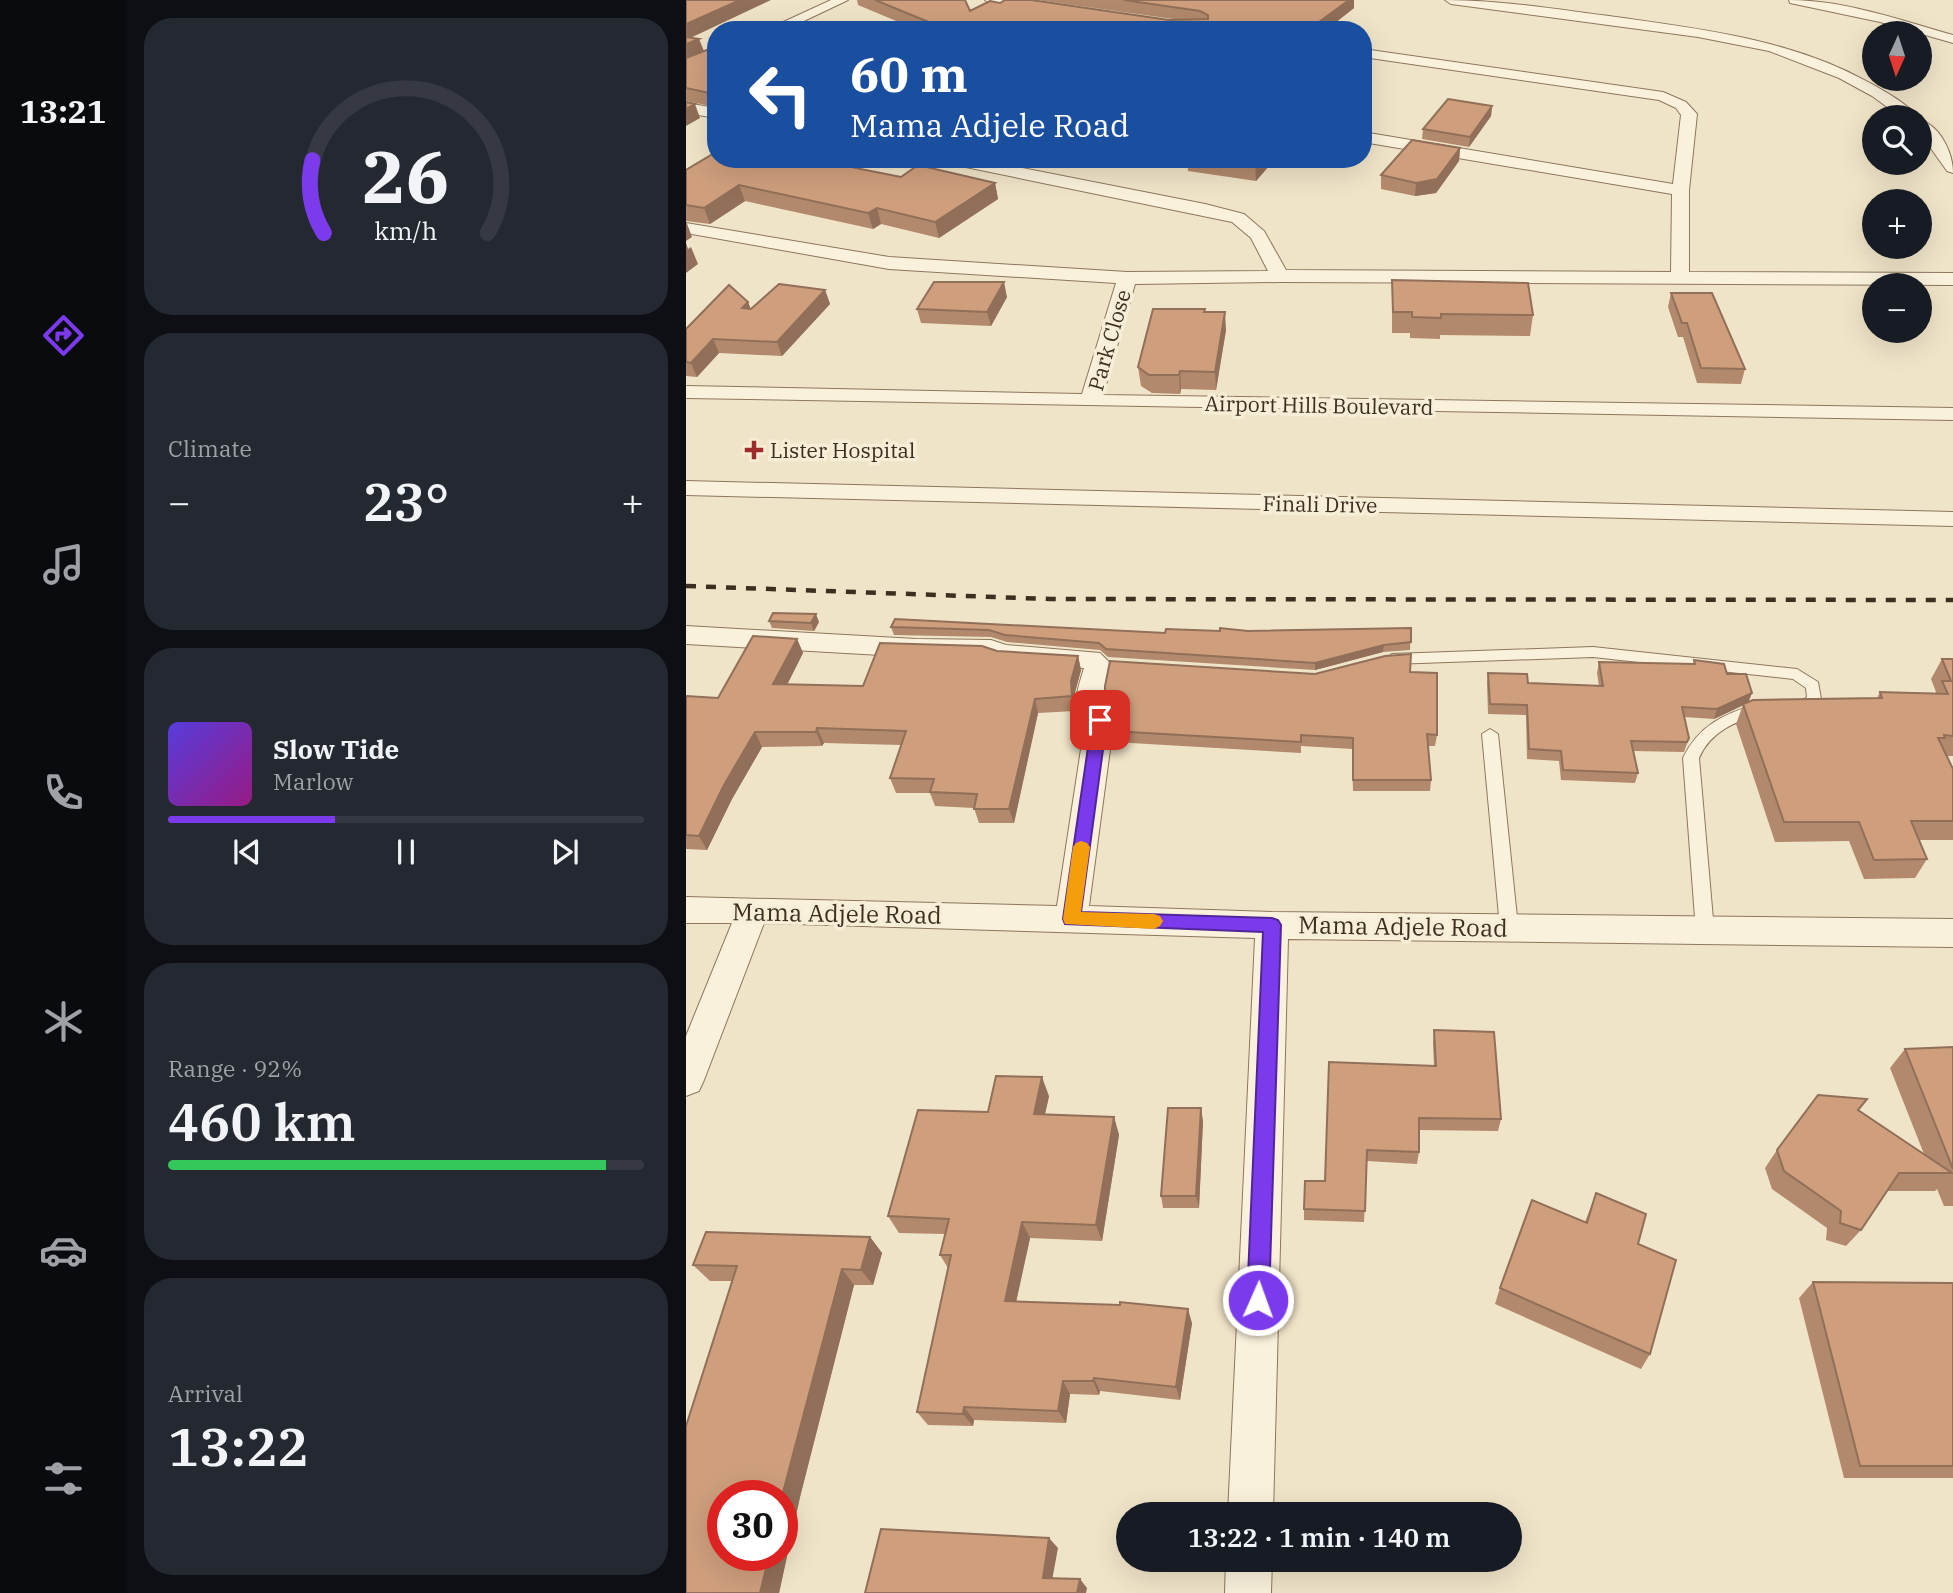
<!DOCTYPE html>
<meta charset="utf-8">
<style>
body{margin:0;font-family:"IBM Plex Serif",serif;background:#242831;color:#f1f3f6;height:100vh;display:flex;flex-direction:column;font-size:26px;white-space:nowrap}
*{box-sizing:border-box;margin:0}
p{font-size:23px;color:#9ea1a6}
.icon{flex:none;width:38px;height:38px;fill:none;stroke:currentColor;stroke-width:2;stroke-linecap:round;stroke-linejoin:round}
.map{position:relative;flex:1;overflow:hidden}
.sheet{display:flex;flex-direction:column;gap:18px;padding:18px;background:#0d0f14;width:560px}
.sheet>*{flex:none}
.hud{position:absolute;left:21px;top:21px;width:665px;height:147px;border-radius:28px;box-shadow:0 7px 28px #0002;background:#1a4fa0;color:#fff;overflow:hidden}
.needle{width:46px;rotate:183deg}
.fabs{position:absolute;left:1176px;top:21px;display:grid;gap:14px}
.fabs a{display:grid;place-items:center;width:70px;height:70px;border-radius:50%;background:#171b24;box-shadow:0 7px 28px #0002;font-size:35px}
.speed{position:absolute;left:21px;top:1480px;display:flex;gap:14px;font-size:35px;font-weight:700;text-align:center}
.speed>*{display:grid;place-content:center;width:91px;height:91px;border-radius:50%;background:#171b24;box-shadow:0 7px 28px #0002;line-height:1}
.speed .limit{border:10px solid #d22;background:#fff;color:#111}
.pin{position:absolute;display:grid;place-items:center;width:60px;height:60px;color:#fff;margin:-30px;border-radius:14px;box-shadow:0 4px 10px #0006}
.me{position:absolute;width:77px;margin:-38px;rotate:2deg;stroke-linejoin:round;filter:drop-shadow(0 0 5px #0008)}
.turn{display:flex;align-items:center;gap:24px;height:147px;padding:0 28px;font-size:32px}
.turn .icon{width:91px;height:91px;stroke-width:2.5}
.turn b{display:block;font-size:49px;line-height:60px}
.big{font-size:52px;font-weight:600;line-height:1.1}
.sheet .card{flex:1;display:flex;flex-direction:column;justify-content:center;gap:10px;min-width:0;padding:0 24px;border-radius:28px;background:#242831}
.sheet .dial{align-items:center;gap:0}
.dial svg{height:182px;overflow:visible;fill:none;stroke:#363941;stroke-width:7;stroke-linecap:round;text-anchor:middle}
.dial text{fill:#f1f3f6;stroke:none}
.song{display:flex;align-items:center;gap:21px}
.cover{width:84px;height:84px;border-radius:10px;background:linear-gradient(135deg,hsl(250 70% 55%),hsl(310 70% 35%))}
.played{height:7px;border-radius:4px;background:linear-gradient(90deg,#7c3aed 35%,#363941 35%)}
.keys{display:flex;justify-content:space-around;direction:ltr}
.heat{display:flex;justify-content:space-between;align-items:center;font-size:38px;direction:ltr}
.charge{height:10px;border-radius:5px;background:linear-gradient(90deg,#34c759 92%,#363941 0)}
.trip{position:absolute;left:430px;top:1502px;width:406px;height:70px;border-radius:35px;background:#171b24;box-shadow:0 7px 28px #0002;font-weight:600;line-height:70px;text-align:center}
main{display:flex;flex:1;min-height:0}
.tabs{display:flex;flex-direction:column;width:126px;justify-content:space-around;align-items:center;background:#090b0e;color:#9ea1a6}
.tabs .icon{width:49px;height:49px}
.tabs .active{color:#7c3aed}
.tabs b{font-size:32px;color:#f1f3f6}
.map>svg:first-child{display:block}
.lines{fill:none;stroke-linecap:round;stroke-linejoin:round}
.service-casing{stroke:#8d765c;stroke-width:2}
.minor-casing{stroke:#8d765c;stroke-width:2}
.service{fill:#faf1dc;fill-rule:evenodd}
.minor{fill:#faf1dc;fill-rule:evenodd}
.rail{stroke:#3d2e20;stroke-width:4.5;stroke-dasharray:10 10;stroke-linecap:butt}
.wall{fill:#b2896c}
.shaded-wall{fill:#916f58}
.building{fill:#cf9f7d;stroke:#916f58;stroke-width:2}
.route{fill:#7c3aed;stroke:#51269a;stroke-width:2}
.slow{fill:#f59e0b}
.poi-dot{fill:#9e2a2b;stroke:#f7eed8;stroke-width:2.5}
.labels{text-anchor:middle;dominant-baseline:central;stroke-width:7;stroke-linejoin:round;paint-order:stroke}
.far-street-label{font-size:21px;fill:#3d2e20;stroke:#f7eed8}
.far-poi-label{font-size:21px;fill:#3d2e20;stroke:#f7eed8;text-anchor:start}
.street-label{font-size:24px;fill:#3d2e20;stroke:#f7eed8}
</style>
<main>
<nav class="tabs">
<b>13:21</b>
<svg class="icon active" aria-label="directions" viewBox="0 0 24 24"><path d="M12 3l9 9-9 9-9-9zM9 14v-3h6M13 9l2 2-2 2"/></svg>
<svg class="icon" aria-label="music" viewBox="0 0 24 24"><path d="M9 18V5l10-2v13"/><circle cx="6" cy="18" r="3"/><circle cx="16" cy="16" r="3"/></svg>
<svg class="icon" aria-label="phone" viewBox="0 0 24 24"><path d="M5 4h4l2 5-3 2q2 4 5 5l2-3 5 2v4C11 20 4 13 5 4z"/></svg>
<svg class="icon" aria-label="climate" viewBox="0 0 24 24"><path d="M12 3v18M4 7l16 10M4 17L20 7"/></svg>
<svg class="icon" aria-label="car" viewBox="0 0 24 24"><path d="M5 17H2v-5l4-1 3-4h7l3 4 3 1v5h-3M9 17h6M6 11h13"/><circle cx="7" cy="17" r="2"/><circle cx="17" cy="17" r="2"/></svg>
<svg class="icon" aria-label="filters" viewBox="0 0 24 24"><path d="M4 7h16M4 17h16"/><circle cx="9" cy="7" r="2"/><circle cx="15" cy="17" r="2"/></svg>
</nav>
<section class="sheet">
<div class="card dial"><svg viewBox="0 0 100 80">
<path d="M14 69A42 42 0 1 1 86 69"/>
<path d="M14 69A42 42 0 0 1 9 37" stroke="#7c3aed"/>
<text x="50" y="56" font-size="32" font-weight="700">26</text>
<text x="50" y="72" font-size="11">km/h</text>
</svg></div>
<div class="card"><p>Climate</p>
<div class="heat"><a>−</a><b class="big">23°</b><a>+</a></div>
</div>
<div class="card">
<div class="song"><i class="cover"></i><div><b>Slow Tide</b><p>Marlow</p></div></div>
<div class="played"></div>
<div class="keys"><svg class="icon" aria-label="previous" viewBox="0 0 24 24"><path d="M18 5L8 12l10 7zM5 5v14"/></svg><svg class="icon" aria-label="pause" viewBox="0 0 24 24"><path d="M8 5v14M16 5v14"/></svg><svg class="icon" aria-label="next" viewBox="0 0 24 24"><path d="M6 5l10 7-10 7zM19 5v14"/></svg></div>
</div>
<div class="card"><p>Range · 92%</p><b class="big">460 km</b><div class="charge"></div></div>
<div class="card"><p>Arrival</p><b class="big">13:22</b></div>
</section>
<div class="map">
<svg width="1267" height="1593" viewBox="0 0 1267 1593">
<rect width="100%" height="100%" fill="#f0e4c8"/>
<g class="lines">
<defs>
<g id="service">
<path d="M907,647L1111,669L1132,682L1135,699L1121,712L1110,713L1103,708L1105,704L1113,703L1121,697L1120,688L1107,679L907,657L706,664L699,659L706,654Z"/>
<path d="M1071,704L1078,709L1076,713C1049,722 1025,731 1013,758L1028,931L1025,936L1019,938L1013,936L1010,931L997,758C1013,725 1038,714 1071,704Z"/>
<path d="M804,729L812,734L832,927L829,932L823,934L817,932L814,927L796,734Z"/>
</g>
<g id="minor">
<path d="M145,0H162L99,30H80Z"/>
<path d="M299,0C317,0 348,0 363,7L357,11L305,4Z"/>
<path d="M759,0C814,0 868,9 923,16C1013,29 1103,38 1184,83C1200,92 1220,103 1232,117H1215L1186,96L1153,78L1083,51L1012,37L765,4Z"/>
<path d="M1103,0C1158,0 1214,20 1267,35V43L1194,22L1104,3Z"/>
<path d="M677,49L977,92L1000,102L1011,114L1003,190V272L1267,273V285L594,282L449,284L417,395L1267,408V420L0,398V386L396,394L430,283L203,269L0,233V223L203,257L441,272L582,271L565,238L546,222L265,164L257,159H291L519,204L558,214L578,231L600,270L985,272L986,194L677,142V132L987,184L995,115L990,108L973,100L677,57Z"/>
<path d="M0,103L30,108V118L0,113Z"/>
<path d="M1234,120C1255,126 1267,154 1267,173L1261,171L1234,133Z"/>
<path d="M0,481L1267,512V526L0,495Z"/>
<path d="M0,626L230,639L305,640L320,645L414,653L425,664L418,697L419,708L428,720L403,906L586,912L1267,919V947L602,939L587,1514H542L569,938L78,923L18,1080L13,1091L0,1096V1036L46,923H0V897L371,906L399,723C383,708 393,686 398,668L315,663L301,658L230,657L0,644Z"/>
<path d="M540,1559H586L585,1593H539Z"/>
</g>
</defs>
<use href="#service" class="service-casing"/>
<use href="#minor" class="minor-casing"/>
<use href="#service" class="service"/>
<use href="#minor" class="minor"/>
<path class="rail" d="M0,586L364,599L1267,600"/>
</g>
<g class="wall">
<path d="M0,0L4,38L13,39L18,51L26,48L30,41V107L0,101Z"/>
<path d="M171,0H279L284,11L314,3L483,20L487,19L351,0H668V8L640,30H232L172,5Z"/>
<path d="M806,106L805,116L783,147L736,139L737,129Z"/>
<path d="M774,148L773,161L750,193L729,196L695,189V175Z"/>
<path d="M30,159H168L158,166L215,177L309,183L312,199L253,238L195,224L187,229L59,201L24,224L0,221V170Z"/>
<path d="M501,159H589L570,181L502,171Z"/>
<path d="M706,280L847,315L844,336L754,335V339L724,338V333H706Z"/>
<path d="M139,290L144,304L96,356L33,353L11,377L0,376V329L62,302L65,309Z"/>
<path d="M985,293L1059,369L1055,384L1011,383L997,337H992L982,307Z"/>
<path d="M321,297L305,326L235,323L231,309Z"/>
<path d="M519,309V312L540,330L530,390L495,389L494,394L466,393L455,386L452,367Z"/>
<path d="M83,621L133,622L128,631L86,628Z"/>
<path d="M205,627L479,633L725,628L724,650L697,652L629,670L422,657L414,650L321,642L305,637L208,635Z"/>
<path d="M111,639L117,653L101,684L177,686L311,651L392,656L395,670L388,696L389,711L352,713L328,823H293L288,808L249,806L244,793H210L204,778L215,745L138,743L136,746L76,747L46,799L21,850L0,849V696L32,698Z"/>
<path d="M1256,659H1267V756H1261L1267,769V840H1233L1241,859L1229,878L1178,879L1163,841L1089,842L1050,724L1057,705L1028,719L998,717L1003,738L998,752L947,751L952,773L949,783L875,780L873,761L841,759L840,715L802,714L801,683L802,673L842,683L913,686L911,673L913,662L1007,664L1008,660L1041,674L1066,693L1062,702L1191,698L1194,692L1249,693L1250,692L1245,679Z"/>
<path d="M724,672L751,735L749,746H742L745,780L744,791H667L666,749L615,746V753L428,742L426,731L431,707H422L419,696L629,674Z"/>
<path d="M748,1030L815,1119L812,1131L733,1130V1152L731,1164L681,1161L678,1222L618,1220V1209L639,1181L748,1066L747,1043Z"/>
<path d="M1267,1047V1206H1258L1251,1189L1249,1191H1201L1175,1230L1160,1246L1140,1240L1141,1228L1086,1189L1079,1168L1091,1150L1172,1110L1238,1154L1204,1068L1219,1049Z"/>
<path d="M363,1096L359,1114L428,1117L433,1135L416,1241L344,1238L330,1302L506,1323L494,1400L414,1391L413,1395L384,1394L380,1423L288,1420L287,1426L242,1425L231,1412L262,1268L254,1255L259,1234L213,1233L202,1216L302,1112Z"/>
<path d="M517,1121L513,1208H477L475,1196Z"/>
<path d="M910,1193L952,1244L964,1354L955,1369L809,1304L814,1288L899,1222Z"/>
<path d="M184,1237L196,1253L187,1285H168L114,1497L93,1593H0L46,1281H24L7,1265Z"/>
<path d="M1127,1282L1267,1283V1478H1158L1113,1298Z"/>
</g>
<g class="shaded-wall">
<path d="M54,0H85L0,40V24Z"/>
<path d="M663,0H668V8L640,30H622Z"/>
<path d="M13,39L18,52L0,60V44Z"/>
<path d="M9,104L14,118L0,126V109Z"/>
<path d="M806,106L805,116L783,147L784,137Z"/>
<path d="M774,148L773,161L750,193L729,196L730,183Z"/>
<path d="M136,159H168L138,177L134,161Z"/>
<path d="M571,159H589L570,181L569,162Z"/>
<path d="M309,183L312,199L253,238L249,222Z"/>
<path d="M53,185L59,201L24,224L18,208Z"/>
<path d="M191,208L195,224L187,229L182,213Z"/>
<path d="M0,221L6,237L0,241Z"/>
<path d="M0,243L2,249L5,247L12,264L0,273Z"/>
<path d="M318,282L321,297L305,326L301,312Z"/>
<path d="M139,290L144,304L96,356L91,342Z"/>
<path d="M62,302L67,316L56,308Z"/>
<path d="M539,312L540,330L530,390L529,372Z"/>
<path d="M27,339L33,353L11,377L5,363Z"/>
<path d="M494,371L495,389L494,394L493,375Z"/>
<path d="M130,614L133,622L128,631L125,623Z"/>
<path d="M111,639L117,653L94,699L87,684Z"/>
<path d="M698,645L697,652L629,670V663Z"/>
<path d="M392,656L395,670L388,696L389,711L386,696L385,681Z"/>
<path d="M1066,693L1062,703L1028,719L1031,709Z"/>
<path d="M349,699L352,713L328,823L323,809Z"/>
<path d="M131,728L138,743L136,746L130,732Z"/>
<path d="M69,732L76,747L46,799L21,850L13,836L38,785Z"/>
<path d="M356,1077L363,1096L355,1132L348,1114Z"/>
<path d="M515,1108L517,1121L513,1208L510,1196Z"/>
<path d="M428,1117L433,1135L416,1241L410,1225Z"/>
<path d="M336,1222L344,1238L327,1316L319,1301Z"/>
<path d="M184,1237L196,1253L187,1285L175,1270Z"/>
<path d="M156,1269L168,1285L114,1497L93,1593H74L83,1556H96V1496Z"/>
<path d="M502,1309L506,1323L494,1400L490,1387Z"/>
<path d="M408,1378L414,1391L413,1395L407,1381Z"/>
<path d="M377,1381L384,1394L380,1423L372,1411Z"/>
<path d="M278,1407L288,1420L287,1426L277,1414Z"/>
<path d="M363,1538L372,1548L365,1586L357,1578Z"/>
<path d="M394,1579L401,1588L400,1593H391Z"/>
</g>
<g class="building">
<path d="M0,0H54L0,24Z"/>
<path d="M189,0H279L284,11L304,1L314,3L319,0H345L483,20L522,19V15L514,11L438,0H663L622,30H250L255,27Z"/>
<path d="M0,37L13,39L0,44Z"/>
<path d="M28,41H30V93L28,94L0,88V58L26,48Z"/>
<path d="M762,99L806,106L784,137L737,129Z"/>
<path d="M0,102L9,104L0,109Z"/>
<path d="M726,140L774,148L751,179L730,183L695,175Z"/>
<path d="M30,152V159H136L134,161L215,177L232,165L309,183L249,222L191,208L182,213L53,185L18,208L0,205V170Z"/>
<path d="M552,159H571L569,162Z"/>
<path d="M706,280L842,283L847,315L755,314V318L726,317V312H707Z"/>
<path d="M248,282H318L301,312L231,309Z"/>
<path d="M93,284L139,290L91,342L27,339L5,363L0,362V329L43,285L62,302L56,308L65,309Z"/>
<path d="M985,293H1026L1059,369L1015,368L1001,323H996Z"/>
<path d="M467,309H519L518,312H539L529,372L494,371L493,375H463L452,367Z"/>
<path d="M87,613L130,614L125,623L83,621Z"/>
<path d="M209,619L479,633L480,629L534,631V628L562,631L725,628V642L698,645L629,663L420,649L413,643L319,635L303,630L205,627Z"/>
<path d="M67,636L111,639L87,684L177,686L194,643L296,646L311,651L392,656L385,681L386,696L349,699L323,809H288L291,794L244,792L248,779L204,778L220,731L131,728L130,732H69L38,785L13,836L0,835V696L32,698Z"/>
<path d="M725,654L724,672L751,673V735L741,734L745,780H667V738L615,735V742L426,731L433,696H419V686L424,661L629,674L699,656Z"/>
<path d="M1256,659H1267V736L1258,735L1259,738H1252L1267,769V821H1225L1241,859L1188,860L1173,822H1098L1057,704L1067,700L1196,698L1194,692L1262,694L1256,681H1265Z"/>
<path d="M1008,660L1038,664L1041,674H1060L1066,693L1031,709L996,707L1003,738L1001,742L945,741L952,773L877,770L875,751L843,749L841,705L804,704L802,673L841,674L842,683L917,686L913,662L1009,664Z"/>
<path d="M748,1030L808,1032L815,1119L733,1118V1152L681,1150L679,1211L618,1209L619,1181H639L643,1062L750,1066Z"/>
<path d="M1267,1047V1169L1219,1049Z"/>
<path d="M310,1076L356,1077L348,1114L428,1117L410,1225L336,1222L319,1301L434,1305V1302L502,1309L490,1387L408,1378L407,1381H377L372,1411L278,1407L277,1414L231,1412L265,1255H254L263,1219L202,1216L232,1110L302,1112Z"/>
<path d="M1132,1095L1181,1099L1172,1110L1266,1173H1213L1175,1230L1154,1223L1155,1211L1098,1171L1091,1150Z"/>
<path d="M482,1108H515L510,1196H475Z"/>
<path d="M910,1193L960,1214L952,1244L990,1260L964,1354L814,1288L846,1200L901,1223Z"/>
<path d="M20,1232L184,1237L175,1270L156,1269L96,1496H37V1556H83L74,1593H0V1426L51,1266L7,1265Z"/>
<path d="M1127,1282L1267,1283V1466H1174Z"/>
<path d="M195,1529L363,1538L357,1578L394,1579L391,1593H179Z"/>
</g>
<path class="route" d="M414,714L421,720L395,912L586,918L592,920L595,925L583,1300L580,1307L572,1310L565,1307L561,1300L577,932L379,924L377,919L406,720Z"/>
<path class="slow" d="M395,841L401,843L404,847L395,912L468,914L474,916L477,921L474,926L468,929L379,924L377,919L387,847L390,843Z"/>
<path class="poi-dot" d="M64.5 439.5h7v7h7v7h-7v7h-7v-7h-7v-7h7z"/>
<g class="labels">
<g class="far-street-label">
<text transform="translate(423 340) rotate(-74)">Park Close</text>
<text transform="translate(633 405) rotate(1)">Airport Hills Boulevard</text>
<text transform="translate(634 504) rotate(1)">Finali Drive</text>
</g>
<g class="far-poi-label">
<text x="84" y="450">Lister Hospital</text>
</g>
<g class="street-label">
<text transform="translate(151 913) rotate(1)">Mama Adjele Road</text>
<text transform="translate(717 926) rotate(1)">Mama Adjele Road</text>
</g>
</g>
</svg>
<div class="fabs">
<a><svg class="needle" viewBox="-14 -14 28 28"><path d="M0-13l5 13h-10z" fill="#e53935"/><path d="M0 13l5-13h-10z" fill="#9ea1a6"/></svg></a>
<a><svg class="icon" aria-label="search" viewBox="0 0 24 24"><circle cx="10" cy="10" r="6"/><path d="M15 15l6 6"/></svg></a>
<a>+</a>
<a>−</a>
</div>
<div class="speed"><div class="limit">30</div></div>
<div class="pin" style="left:414px;top:720px;background:#d93025"><svg class="icon" aria-label="arrive" viewBox="0 0 24 24"><path d="M6 21V4h12l-3 4 3 4H6"/></svg></div>
<svg class="me" style="left:572px;top:1300px" viewBox="-20 -20 40 40"><circle r="17" fill="#7c3aed" stroke="#fff" stroke-width="3"/><path d="M0-11L8 9 0 5-8 9z" fill="#fff"/></svg>
<div class="trip">13:22 · 1 min · 140 m</div>
<div class="hud">
<div class="turn"><svg class="icon" aria-label="left" viewBox="0 0 24 24"><path d="M17 20v-9H6M10 6l-5 5 5 5"/></svg><div><b>60 m</b>Mama Adjele Road</div></div>
</div>
</div>
</main>
